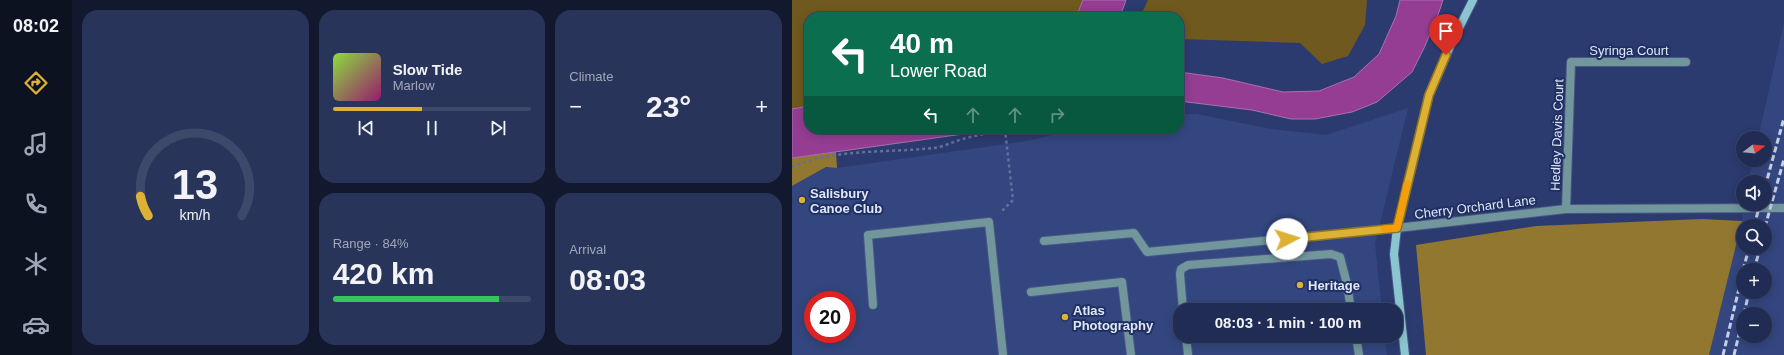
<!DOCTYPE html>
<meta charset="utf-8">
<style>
body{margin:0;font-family:Helvetica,sans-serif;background:#28345a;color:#f1f3f6;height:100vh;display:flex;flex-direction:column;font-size:15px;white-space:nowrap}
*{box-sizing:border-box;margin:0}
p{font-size:13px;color:#a2a7b8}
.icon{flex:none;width:22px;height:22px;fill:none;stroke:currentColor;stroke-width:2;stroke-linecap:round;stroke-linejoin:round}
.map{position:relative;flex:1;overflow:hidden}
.panel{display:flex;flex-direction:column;gap:10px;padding:10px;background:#12182e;width:720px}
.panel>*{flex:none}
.hud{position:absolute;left:12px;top:12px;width:380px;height:122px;border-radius:16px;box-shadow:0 2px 10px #0003,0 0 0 1px #3d486a;background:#0b6e4f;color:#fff;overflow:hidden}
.needle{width:26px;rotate:74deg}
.fabs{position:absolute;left:944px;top:131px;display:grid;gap:8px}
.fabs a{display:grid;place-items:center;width:36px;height:36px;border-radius:50%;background:#202c53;box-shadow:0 2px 10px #0003,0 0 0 1px #3d486a;font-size:20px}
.speed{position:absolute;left:12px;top:291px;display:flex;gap:8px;font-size:20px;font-weight:700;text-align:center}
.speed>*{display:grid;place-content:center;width:52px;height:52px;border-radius:50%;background:#202c53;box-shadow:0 2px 10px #0003,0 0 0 1px #3d486a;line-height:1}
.speed .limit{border:6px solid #d22;background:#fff;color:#111}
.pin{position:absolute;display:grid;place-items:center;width:34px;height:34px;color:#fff;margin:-41px -17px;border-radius:50% 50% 50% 0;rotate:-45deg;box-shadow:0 0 4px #0007}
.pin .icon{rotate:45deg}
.me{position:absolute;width:44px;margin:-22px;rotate:85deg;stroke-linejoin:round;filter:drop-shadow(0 0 3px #0008)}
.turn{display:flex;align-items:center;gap:14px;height:84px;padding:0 20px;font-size:18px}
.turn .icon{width:52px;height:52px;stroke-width:2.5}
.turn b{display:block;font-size:28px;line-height:34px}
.lanes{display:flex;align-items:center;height:38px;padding:0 20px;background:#0003;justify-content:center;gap:20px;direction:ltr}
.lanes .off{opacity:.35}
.big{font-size:30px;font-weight:600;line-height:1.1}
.panel .tile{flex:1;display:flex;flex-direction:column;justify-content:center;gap:6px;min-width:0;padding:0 14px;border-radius:16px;background:#28345a}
.panel .dial{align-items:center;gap:0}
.dial svg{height:104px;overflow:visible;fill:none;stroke:#3d486a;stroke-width:7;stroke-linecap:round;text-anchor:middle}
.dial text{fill:#f1f3f6;stroke:none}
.song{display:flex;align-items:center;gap:12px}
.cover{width:48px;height:48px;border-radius:6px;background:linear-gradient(135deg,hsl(90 70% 55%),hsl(320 70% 35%))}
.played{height:4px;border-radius:2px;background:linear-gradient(90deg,#ddb133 45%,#3d486a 45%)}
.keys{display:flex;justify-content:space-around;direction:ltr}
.heat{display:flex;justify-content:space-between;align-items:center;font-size:22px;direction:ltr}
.charge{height:6px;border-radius:3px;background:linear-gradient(90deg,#34c759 84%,#3d486a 0)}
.panel .tiles{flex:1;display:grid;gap:10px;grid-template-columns:repeat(3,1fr)}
.tile:first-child{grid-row:span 2}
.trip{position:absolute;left:381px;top:303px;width:230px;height:40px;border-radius:16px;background:#202c53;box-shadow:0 2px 10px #0003,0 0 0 1px #3d486a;font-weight:600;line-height:40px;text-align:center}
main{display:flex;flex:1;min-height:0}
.tab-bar{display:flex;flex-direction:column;width:72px;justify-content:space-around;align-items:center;background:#0d1221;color:#a2a7b8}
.tab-bar .icon{width:28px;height:28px}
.tab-bar .active{color:#ddb133}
.tab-bar b{font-size:18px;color:#f1f3f6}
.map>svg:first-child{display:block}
.built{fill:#33467f;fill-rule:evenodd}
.green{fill:#6f591e}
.forest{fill:#917730}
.water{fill:#943d92;stroke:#aa70b1}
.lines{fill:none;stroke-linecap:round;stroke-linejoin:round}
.lane-casing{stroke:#485685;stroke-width:10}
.street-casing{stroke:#485685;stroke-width:10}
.secondary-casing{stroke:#485685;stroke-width:10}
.path{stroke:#63709a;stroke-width:2.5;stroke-dasharray:3 3;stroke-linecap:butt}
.lane{stroke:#71969c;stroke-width:8}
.street{stroke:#71969c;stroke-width:8}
.secondary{stroke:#8bc6d0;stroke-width:8}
.rail{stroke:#c7d0e7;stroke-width:3;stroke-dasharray:6 3;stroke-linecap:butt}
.route-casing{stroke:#907321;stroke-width:10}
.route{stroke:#ddb133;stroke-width:7}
.slow{stroke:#f59e0b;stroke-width:7}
.poi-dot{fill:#ddb133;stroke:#213063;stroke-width:1.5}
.labels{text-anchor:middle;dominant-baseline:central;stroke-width:4;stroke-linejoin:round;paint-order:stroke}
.street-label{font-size:13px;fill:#dee6f9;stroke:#213063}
.poi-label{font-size:13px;font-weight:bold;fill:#dee6f9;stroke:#213063;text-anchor:start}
</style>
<main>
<nav class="tab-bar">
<b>08:02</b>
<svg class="icon active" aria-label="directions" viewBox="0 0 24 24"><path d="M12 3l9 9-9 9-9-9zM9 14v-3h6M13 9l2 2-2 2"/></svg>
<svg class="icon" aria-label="music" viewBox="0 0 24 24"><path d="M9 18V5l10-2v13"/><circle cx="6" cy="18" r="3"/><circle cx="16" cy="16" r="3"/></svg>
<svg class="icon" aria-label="phone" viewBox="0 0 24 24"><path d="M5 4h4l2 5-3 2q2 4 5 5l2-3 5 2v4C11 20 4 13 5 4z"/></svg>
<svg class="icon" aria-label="climate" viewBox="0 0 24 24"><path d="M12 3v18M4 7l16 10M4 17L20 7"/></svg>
<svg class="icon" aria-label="car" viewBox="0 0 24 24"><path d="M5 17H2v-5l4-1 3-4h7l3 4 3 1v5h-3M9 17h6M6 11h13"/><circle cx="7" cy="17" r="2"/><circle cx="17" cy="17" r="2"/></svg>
</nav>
<section class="panel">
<div class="tiles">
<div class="tile dial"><svg viewBox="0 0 100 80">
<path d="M14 69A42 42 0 1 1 86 69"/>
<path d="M14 69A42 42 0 0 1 8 54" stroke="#ddb133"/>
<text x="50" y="56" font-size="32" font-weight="700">13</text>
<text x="50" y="72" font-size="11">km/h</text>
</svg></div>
<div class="tile">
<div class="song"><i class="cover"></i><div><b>Slow Tide</b><p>Marlow</p></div></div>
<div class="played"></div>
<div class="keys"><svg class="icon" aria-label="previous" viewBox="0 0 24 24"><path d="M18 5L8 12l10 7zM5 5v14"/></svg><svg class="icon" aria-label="pause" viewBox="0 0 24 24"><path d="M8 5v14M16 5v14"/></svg><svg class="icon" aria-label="next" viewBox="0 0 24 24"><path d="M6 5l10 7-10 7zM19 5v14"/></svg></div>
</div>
<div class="tile"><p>Climate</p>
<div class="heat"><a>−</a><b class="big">23°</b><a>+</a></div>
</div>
<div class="tile"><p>Range · 84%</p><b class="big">420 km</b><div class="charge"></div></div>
<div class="tile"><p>Arrival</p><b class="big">08:03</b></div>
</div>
</section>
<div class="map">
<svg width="992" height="355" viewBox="0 0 992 355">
<rect width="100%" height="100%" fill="#2b3b6f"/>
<g class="built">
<path d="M992,23V355H917L950,221L952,204H973V182H956L961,160H973V138H966ZM951,226H973V248H951ZM951,270H973V292H951ZM951,314H973V336H951Z"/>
<path d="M616,108L583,244L590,310H388V336H593L595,355H0V186L34,167L45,168L241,140L283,129H387V114H405L479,129L534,135ZM21,300H55V334H21Z"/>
</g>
<g class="green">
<path d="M0,0H291L284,17H17V106L0,109Z"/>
<path d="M356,0H575L573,25L556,56L530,64L508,43L387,39V17H348Z"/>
</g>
<g class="forest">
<path d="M44,152L45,168L34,167L0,186V158Z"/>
<path d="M910,219L950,221L917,355H634L624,245L744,226Z"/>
</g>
<g class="water">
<path d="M291,0H334L328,17H284Z"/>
<path d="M608,0H651L646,15L633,46L620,72L585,102L560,112L523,119H499L460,110L387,101V72L431,78L491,92L527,91L562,77L587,54L604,16Z"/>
<path d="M17,106V129H207L0,158V109Z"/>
</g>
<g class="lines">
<defs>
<g id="lane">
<path d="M252,241L342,233L355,252L605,228"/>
<path d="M239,292L330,282L339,355"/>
<path d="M81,305L76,235L197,222L211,355"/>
<path d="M391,310L388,274L389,269L396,265L539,254L548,257L555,284L559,310"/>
<path d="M394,336L396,355"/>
<path d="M564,336L567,355"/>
</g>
<g id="street">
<path d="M774,209L779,62H894"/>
<path d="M605,228L774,209L992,208"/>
</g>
<path id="secondary" d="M613,355L602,254L605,228L637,95L660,42L681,0"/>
</defs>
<use href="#lane" class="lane-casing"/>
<use href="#street" class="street-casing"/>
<use href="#secondary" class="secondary-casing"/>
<path class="path" d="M0,167C44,148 95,153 142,148C152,147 162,141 171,139C185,135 199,133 213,130L221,200L208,213"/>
<use href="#lane" class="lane"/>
<use href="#street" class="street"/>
<use href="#secondary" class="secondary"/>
<g class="rail">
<path d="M973,187L992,118"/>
<path d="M962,226L968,204"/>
<path d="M973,227L992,159"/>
<path d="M951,270L957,248"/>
<path d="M962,270L968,248"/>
<path d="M952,314L957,292"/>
<path d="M931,355L951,272"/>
<path d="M942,355L951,318"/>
</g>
</g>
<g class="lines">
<defs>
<path id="route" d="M495,239L605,228L637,95L654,55"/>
</defs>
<use href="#route" class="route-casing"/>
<use href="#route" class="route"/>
<path class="slow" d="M592,229L605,228L615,184"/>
</g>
<g class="poi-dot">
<circle cx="10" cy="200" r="4"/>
<circle cx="508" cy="285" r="4"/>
<circle cx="273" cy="317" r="4"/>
</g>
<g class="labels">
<g class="street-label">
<text x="837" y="50">Syringa Court</text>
<text transform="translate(765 135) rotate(-88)">Hedley Davis Court</text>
<text transform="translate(683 207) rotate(-7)">Cherry Orchard Lane</text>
</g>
<g class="poi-label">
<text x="18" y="193">Salisbury<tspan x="18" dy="15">Canoe Club</tspan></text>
<text x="516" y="285">Heritage</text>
<text x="281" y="310">Atlas<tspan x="281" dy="15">Photography</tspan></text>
</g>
</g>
</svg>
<div class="fabs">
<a><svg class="needle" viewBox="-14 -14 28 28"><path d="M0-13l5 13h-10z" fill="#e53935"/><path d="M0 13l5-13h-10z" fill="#a2a7b8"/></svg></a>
<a><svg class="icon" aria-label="sound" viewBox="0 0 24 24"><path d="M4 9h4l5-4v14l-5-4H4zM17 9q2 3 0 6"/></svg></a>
<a><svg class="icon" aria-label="search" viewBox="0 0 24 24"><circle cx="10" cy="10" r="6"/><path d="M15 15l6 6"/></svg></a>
<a>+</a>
<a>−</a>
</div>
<div class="speed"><div class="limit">20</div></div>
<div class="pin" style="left:654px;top:55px;background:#d93025"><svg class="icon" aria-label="arrive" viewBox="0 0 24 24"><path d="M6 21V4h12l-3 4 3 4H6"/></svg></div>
<svg class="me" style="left:495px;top:239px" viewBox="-20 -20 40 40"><circle r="19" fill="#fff"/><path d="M0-13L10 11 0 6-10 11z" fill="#ddb133"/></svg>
<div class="trip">08:03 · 1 min · 100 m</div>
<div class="hud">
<div class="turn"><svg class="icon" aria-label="left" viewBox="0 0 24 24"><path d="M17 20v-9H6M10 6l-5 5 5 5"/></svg><div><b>40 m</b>Lower Road</div></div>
<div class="lanes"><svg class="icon" aria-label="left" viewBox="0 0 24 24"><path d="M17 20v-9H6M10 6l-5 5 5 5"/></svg><svg class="icon off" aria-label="ahead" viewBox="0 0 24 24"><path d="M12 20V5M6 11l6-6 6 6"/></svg><svg class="icon off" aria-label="ahead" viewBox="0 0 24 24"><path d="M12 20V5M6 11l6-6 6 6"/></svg><svg class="icon off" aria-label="right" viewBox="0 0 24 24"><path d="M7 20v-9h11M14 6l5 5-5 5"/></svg></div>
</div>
</div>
</main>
